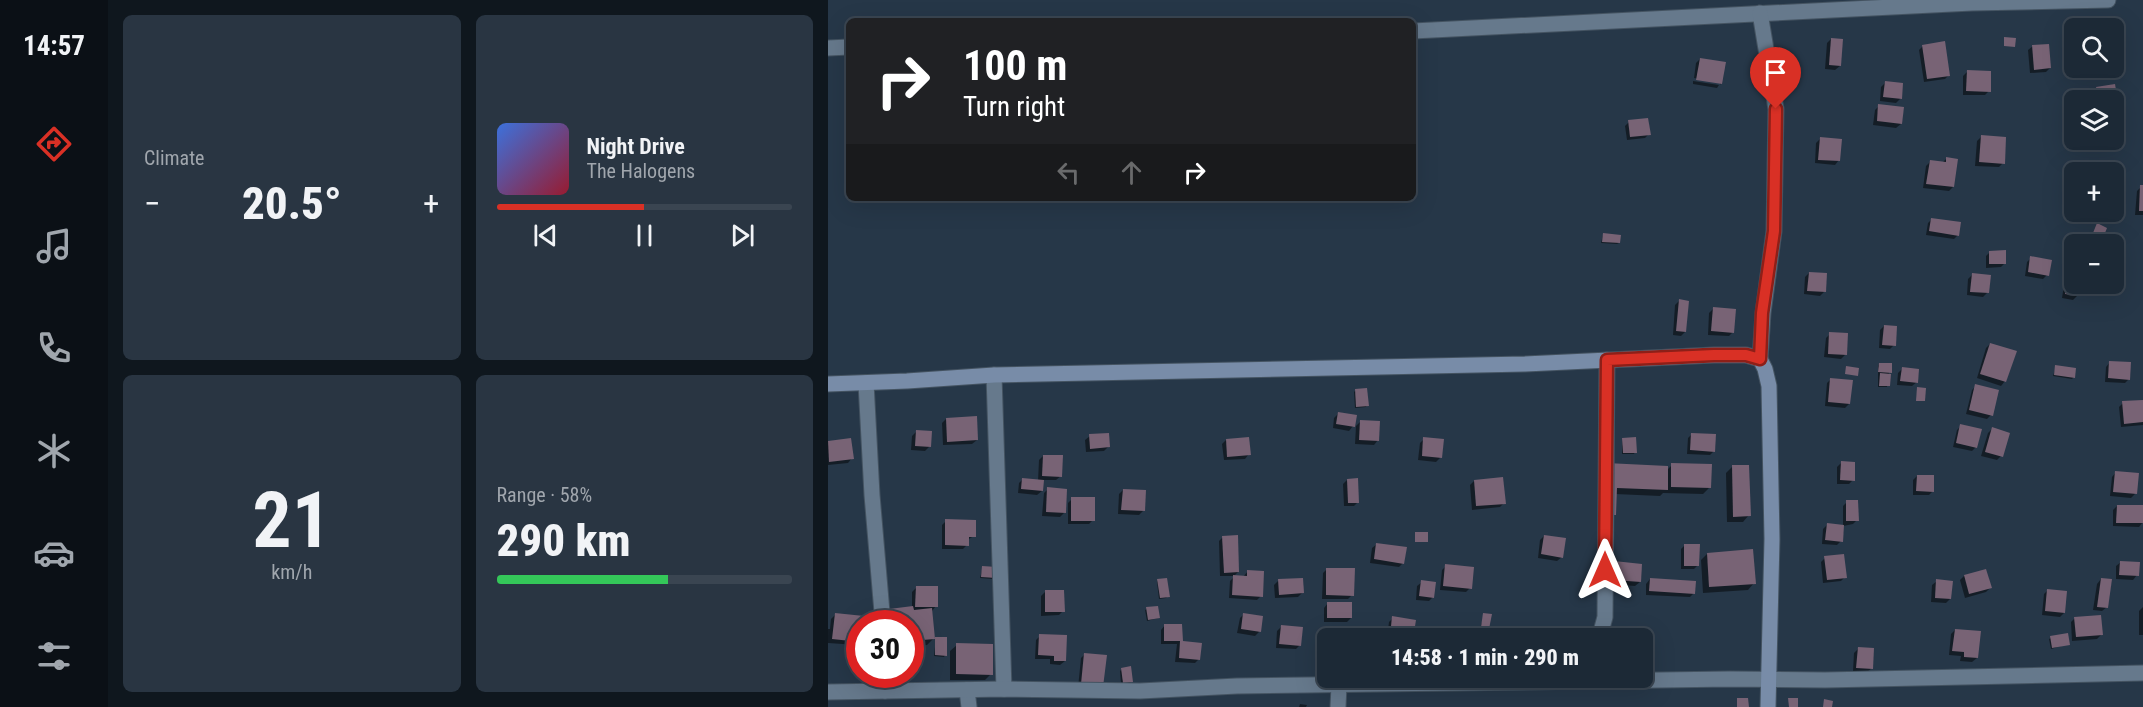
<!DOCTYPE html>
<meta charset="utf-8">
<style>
body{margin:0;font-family:"Roboto Condensed",sans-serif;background:#293542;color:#f1f3f6;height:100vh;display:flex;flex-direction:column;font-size:22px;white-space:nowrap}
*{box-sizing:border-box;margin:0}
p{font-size:20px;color:#a0a6ad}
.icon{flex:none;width:33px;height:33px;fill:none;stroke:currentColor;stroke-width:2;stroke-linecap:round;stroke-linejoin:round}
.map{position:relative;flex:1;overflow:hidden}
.details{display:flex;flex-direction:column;gap:15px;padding:15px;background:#0f171e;width:720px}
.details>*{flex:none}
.top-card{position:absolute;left:18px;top:18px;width:570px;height:183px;border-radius:9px;box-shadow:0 6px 24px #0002,0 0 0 2px #3a4551;background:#202124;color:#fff;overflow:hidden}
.tools{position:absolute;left:1236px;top:18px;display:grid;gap:12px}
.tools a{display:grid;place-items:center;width:60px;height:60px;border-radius:9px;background:#1c2936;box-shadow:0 6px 24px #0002,0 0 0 2px #3a4551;font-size:30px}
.speed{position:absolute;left:18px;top:610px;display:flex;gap:12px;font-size:30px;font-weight:700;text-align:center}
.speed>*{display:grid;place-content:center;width:78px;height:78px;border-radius:50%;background:#1c2936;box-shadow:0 6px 24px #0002,0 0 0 2px #3a4551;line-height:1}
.speed .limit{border:9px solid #d22;background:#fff;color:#111}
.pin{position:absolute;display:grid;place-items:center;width:51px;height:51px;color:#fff;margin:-62px -26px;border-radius:50% 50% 50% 0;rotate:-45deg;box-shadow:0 0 6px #0007}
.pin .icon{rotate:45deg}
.me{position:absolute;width:66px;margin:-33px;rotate:0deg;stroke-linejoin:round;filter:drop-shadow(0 0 4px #0008)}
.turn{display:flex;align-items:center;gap:21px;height:126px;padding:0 18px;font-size:27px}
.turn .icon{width:78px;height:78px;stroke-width:2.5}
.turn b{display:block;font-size:42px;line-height:51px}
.lanes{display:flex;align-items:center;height:57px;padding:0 18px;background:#0003;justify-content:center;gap:30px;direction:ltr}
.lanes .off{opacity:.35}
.big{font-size:45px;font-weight:800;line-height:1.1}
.details .card{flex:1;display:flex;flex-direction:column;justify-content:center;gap:9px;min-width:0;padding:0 21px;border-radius:9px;background:#293542}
.details .dial{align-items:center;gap:0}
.dial b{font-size:78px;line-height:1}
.song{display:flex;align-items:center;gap:18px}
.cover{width:72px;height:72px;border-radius:9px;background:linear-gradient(135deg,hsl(220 70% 55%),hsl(350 70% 35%))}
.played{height:6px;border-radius:3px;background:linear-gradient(90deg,#d93025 50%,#3a4551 50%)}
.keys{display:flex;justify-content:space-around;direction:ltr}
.heat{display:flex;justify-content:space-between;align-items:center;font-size:33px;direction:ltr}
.charge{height:9px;border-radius:4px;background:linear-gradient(90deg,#34c759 58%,#3a4551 0)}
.details .tiles{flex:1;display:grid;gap:15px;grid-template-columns:repeat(2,1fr)}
.trip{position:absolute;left:489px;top:628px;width:336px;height:60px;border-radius:9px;background:#1c2936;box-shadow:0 6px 24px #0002,0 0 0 2px #3a4551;font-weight:800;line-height:60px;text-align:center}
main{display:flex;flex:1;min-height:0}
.menu{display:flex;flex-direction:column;width:108px;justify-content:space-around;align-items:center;background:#0b1016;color:#a0a6ad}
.menu .icon{width:42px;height:42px}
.menu .on{color:#d93025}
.menu b{font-size:27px;color:#f1f3f6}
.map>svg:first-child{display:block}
.shadow{fill:#0007}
.building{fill:#786375}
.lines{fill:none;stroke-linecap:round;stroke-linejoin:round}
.street-casing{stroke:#445361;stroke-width:17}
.secondary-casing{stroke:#445361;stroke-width:17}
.street{stroke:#66798c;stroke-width:15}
.secondary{stroke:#788ca8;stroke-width:15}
.route-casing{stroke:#8d1f18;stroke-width:15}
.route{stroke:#d93025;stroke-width:10}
</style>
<main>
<nav class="menu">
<b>14:57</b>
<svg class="icon on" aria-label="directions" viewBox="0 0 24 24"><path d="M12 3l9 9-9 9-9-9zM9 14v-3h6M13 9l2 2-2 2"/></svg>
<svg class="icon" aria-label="music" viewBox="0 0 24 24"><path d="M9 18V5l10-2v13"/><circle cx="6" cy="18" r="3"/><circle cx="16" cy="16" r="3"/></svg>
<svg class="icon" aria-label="phone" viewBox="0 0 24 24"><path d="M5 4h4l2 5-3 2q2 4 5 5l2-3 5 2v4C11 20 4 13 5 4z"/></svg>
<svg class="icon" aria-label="climate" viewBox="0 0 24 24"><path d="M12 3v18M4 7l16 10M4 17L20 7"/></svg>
<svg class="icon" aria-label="car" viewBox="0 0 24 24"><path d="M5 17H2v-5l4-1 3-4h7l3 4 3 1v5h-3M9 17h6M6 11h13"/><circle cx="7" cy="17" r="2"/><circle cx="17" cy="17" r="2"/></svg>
<svg class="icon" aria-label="filters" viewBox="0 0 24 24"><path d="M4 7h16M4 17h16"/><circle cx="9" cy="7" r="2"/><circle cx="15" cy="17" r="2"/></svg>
</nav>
<section class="details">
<div class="tiles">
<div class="card"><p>Climate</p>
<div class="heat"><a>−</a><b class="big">20.5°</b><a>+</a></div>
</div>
<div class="card">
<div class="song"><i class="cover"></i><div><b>Night Drive</b><p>The Halogens</p></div></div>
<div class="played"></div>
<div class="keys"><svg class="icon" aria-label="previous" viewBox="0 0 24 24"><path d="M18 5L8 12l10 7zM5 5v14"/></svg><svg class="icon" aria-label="pause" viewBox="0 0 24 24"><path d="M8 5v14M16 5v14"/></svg><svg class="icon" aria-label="next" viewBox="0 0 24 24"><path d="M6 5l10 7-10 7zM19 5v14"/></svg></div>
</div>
<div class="card dial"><b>21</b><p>km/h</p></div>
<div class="card"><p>Range · 58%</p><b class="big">290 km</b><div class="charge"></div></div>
</div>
</section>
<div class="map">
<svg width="1315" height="707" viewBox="0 0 1315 707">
<rect width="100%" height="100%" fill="#263748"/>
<g class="shadow">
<path d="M1003,39L1012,66L1007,70L997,69L999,43Z"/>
<path d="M1095,46L1121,75L1117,79L1096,82L1091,50Z"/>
<path d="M1205,46L1222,68L1218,72L1202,73L1200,50Z"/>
<path d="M872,59L893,83L892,85V82L866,78L868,63Z"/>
<path d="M1139,72L1161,91L1157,95H1135V76Z"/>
<path d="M865,81L891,85L889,88L865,84Z"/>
<path d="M1057,83L1073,98L1068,103L1052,101L1053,87Z"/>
<path d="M1269,88L1289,101L1286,105V100H1266L1265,92Z"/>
<path d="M1051,106L1073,124L1068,128L1045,125L1047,110Z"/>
<path d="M801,122L821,134L817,138L799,140L797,126Z"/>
<path d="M1153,137L1175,163L1171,167L1147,166L1149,141Z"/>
<path d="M992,139L1011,160L1007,165L987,163L988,143Z"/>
<path d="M1119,158L1125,187L1121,191L1095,188L1098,166L1102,162L1114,163Z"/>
<path d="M1313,187H1315V215H1307L1309,191Z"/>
<path d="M1104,219L1130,235L1126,239L1098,235L1100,223Z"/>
<path d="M775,235L791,243L789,244L773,243Z"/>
<path d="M1162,252L1177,263L1173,267L1158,268V256Z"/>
<path d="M1203,258L1219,275L1215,279L1197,276L1199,262Z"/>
<path d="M981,273L996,292L992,296L976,294L977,277Z"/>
<path d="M1144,275L1160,292L1155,297L1139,295L1140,279Z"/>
<path d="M1241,275L1246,276V284H1251L1249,296L1245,300L1234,298L1237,279Z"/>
<path d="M851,301L857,332L853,336L845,335L847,305Z"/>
<path d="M885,309L905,332L901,336L880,335L881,313Z"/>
<path d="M1056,326L1066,345L1062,349L1051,348L1052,330Z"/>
<path d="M1002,334L1017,355L1013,359L996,357L998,338Z"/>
<path d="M1162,344L1177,381L1173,386L1149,378L1158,348Z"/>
<path d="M1282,362L1301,379L1297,383L1277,382L1278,367Z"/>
<path d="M1051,364L1062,365L1059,387H1050V366Z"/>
<path d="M1228,367L1246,377L1244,379L1225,376Z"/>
<path d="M1074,369L1089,382L1084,386L1069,385L1070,373Z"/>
<path d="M1003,379L1021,404L1017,408L997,406L999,383Z"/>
<path d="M1148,386L1163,415L1159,419L1138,414L1144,390Z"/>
<path d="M528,390L539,405L538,407L527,408L526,392Z"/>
<path d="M1315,401V425L1293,427L1291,407L1295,403Z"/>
<path d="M510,414L525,426L521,431L505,428L506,418Z"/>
<path d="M118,419L149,440L144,444L115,445L114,423Z"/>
<path d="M532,422L550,440L546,445L527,444L528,426Z"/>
<path d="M1133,426L1148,447L1144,451L1125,447L1129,430Z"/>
<path d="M1164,429L1173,456L1169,460L1153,456L1160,433Z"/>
<path d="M88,432L102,446L97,451L83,450L84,436Z"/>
<path d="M864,434L886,451L882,455L859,454L860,438Z"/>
<path d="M262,436L280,447L276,451L258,452L257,440Z"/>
<path d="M22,439L24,458L20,463L0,465V442Z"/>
<path d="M596,439L612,458L608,462L590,460L592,443Z"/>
<path d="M795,439L807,452L806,454H794V441Z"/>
<path d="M398,440L421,454L417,459L396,460L394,444Z"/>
<path d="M215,456L233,476L228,480H215L214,491L209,495L190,493L191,483L195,479L210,481L211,460Z"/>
<path d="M1013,463L1025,480L1021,484H1009V467Z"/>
<path d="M844,465L881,488L875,494L835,493L832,496L787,494L786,515L780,521H770L772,471L839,470Z"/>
<path d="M904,467L921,515L915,522H899L898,473Z"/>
<path d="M1288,472L1307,494L1303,498L1282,496L1284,477Z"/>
<path d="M1089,476L1105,491L1101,495H1085V480Z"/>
<path d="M519,480L530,502L526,506H516L515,484Z"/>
<path d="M646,481L676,503L672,507L644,510L642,485Z"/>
<path d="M220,489L236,513L232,517L214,516L216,493Z"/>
<path d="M295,490L315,511L311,515L290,514L291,494Z"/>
<path d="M244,499L265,520L261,524H240V503Z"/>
<path d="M1019,502L1029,520L1025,524L1015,526V506Z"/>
<path d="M1289,506L1315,522L1311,527L1285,526V510Z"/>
<path d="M118,521L146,536L139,540V545L135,549H114V525Z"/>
<path d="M999,525L1013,541L1009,545L994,544L995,529Z"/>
<path d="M716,536L734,557L729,561L710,558L712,540Z"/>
<path d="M395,537L410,572L406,576H392L391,541Z"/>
<path d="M549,544L575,563L571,567L542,563L544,548Z"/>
<path d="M857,545L870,565L866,569H853V549Z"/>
<path d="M879,554L926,583L920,590L875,593L873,560Z"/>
<path d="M997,558L1017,577L1013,581L995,583L993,562Z"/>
<path d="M1293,562L1309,575L1305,580L1288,579V566Z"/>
<path d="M787,563L812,582L807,586L781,584L783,567Z"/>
<path d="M618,566L642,588L638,592L612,590L614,570Z"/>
<path d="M155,567L167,568L165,579L152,578Z"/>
<path d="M499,569L524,595L520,599H494L495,573Z"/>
<path d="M1157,570L1162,588L1158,592L1137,598L1132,580L1136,576Z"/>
<path d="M420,571L433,596L429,600L401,598L402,581L406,577H415Z"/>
<path d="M822,579L866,593L862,597L818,595V584Z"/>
<path d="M1273,579L1279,607L1274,611L1265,610L1269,584Z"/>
<path d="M330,580L340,596L338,598L331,599L329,582Z"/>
<path d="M450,581L474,593L470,597L447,598L446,585Z"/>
<path d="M1109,581L1122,599L1118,603L1103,602L1104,585Z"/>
<path d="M594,582L605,597L601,601L588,600L589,586Z"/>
<path d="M88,588L108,606L104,611L105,639L99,645L82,647V624H56L62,610L84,608V592Z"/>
<path d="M1220,590L1236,613L1232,617L1214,615L1216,594Z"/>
<path d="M217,592L235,611L231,615L213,616V596Z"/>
<path d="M500,603L523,618L519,622H496V608Z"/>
<path d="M1315,607V635H1311V611Z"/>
<path d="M319,609L330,618L319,621L317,610Z"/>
<path d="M416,614L431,632L427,636L409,633L412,618Z"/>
<path d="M7,615L34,624H32V643L29,645L0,643V629H2L3,619Z"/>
<path d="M656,615L660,628L658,630L652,629Z"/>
<path d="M565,618L586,621L584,639H559L561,622Z"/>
<path d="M1247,618L1273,635L1269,639L1244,641L1243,622Z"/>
<path d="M337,625H353V643L371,659L367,663L347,662L349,644H333V630Z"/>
<path d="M453,627L472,645L468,649L448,648L449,631Z"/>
<path d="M1127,630L1149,658L1144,662L1132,661L1133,656L1121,655L1123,634Z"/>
<path d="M212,636L237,661L232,665L222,664V659H207L208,640Z"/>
<path d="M108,638L117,655L116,657L106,656Z"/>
<path d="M1223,638L1240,644L1223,649L1221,639Z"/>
<path d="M129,645L163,674L157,680H122V651Z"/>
<path d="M1030,649L1044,668L1039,672L1025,671L1026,653Z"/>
<path d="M257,654L270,690L250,688L253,658Z"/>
<path d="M294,669L304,681L302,683L293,684L292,671Z"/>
<path d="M472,704L479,705L478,707H471Z"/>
</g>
<g class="building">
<path d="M1176,37L1188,38L1187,47L1176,46Z"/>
<path d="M1003,38L1015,39L1013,66L1001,65Z"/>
<path d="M1117,41L1122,76L1099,79L1094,45Z"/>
<path d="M1221,44L1223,68L1206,70L1204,45Z"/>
<path d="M872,58L898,62L894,84L868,80Z"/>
<path d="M1139,70L1163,71V92L1138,91Z"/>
<path d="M1057,81L1075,83L1074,99L1055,97Z"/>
<path d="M1287,84L1290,102L1271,100L1268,87Z"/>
<path d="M1050,104L1076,107L1074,124L1049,121Z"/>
<path d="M820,118L823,135L802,137L800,120Z"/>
<path d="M1153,135L1178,137L1177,164L1151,162Z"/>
<path d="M992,137L1014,139L1012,161L990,160Z"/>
<path d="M1118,157L1130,159L1126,187L1098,184L1102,160L1118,162Z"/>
<path d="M1312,185H1315V211H1311Z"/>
<path d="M1103,218L1133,222L1131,236L1101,231Z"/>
<path d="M1269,223L1279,228L1275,238L1265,233Z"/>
<path d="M775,233L793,235L792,243L774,242Z"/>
<path d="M1286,248L1296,251L1290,269L1286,268Z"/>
<path d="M1178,250V264H1161V251Z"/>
<path d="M1202,256L1224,260L1221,276L1200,272Z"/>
<path d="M981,272L999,273L998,292L979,291Z"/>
<path d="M1144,273L1163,275L1161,293L1142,292Z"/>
<path d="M1240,274L1246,275V284H1253L1251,296L1237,294Z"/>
<path d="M851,299L861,301L858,332L848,331Z"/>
<path d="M885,307L908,309L906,333L883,331Z"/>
<path d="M1056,325L1069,326L1068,346L1054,345Z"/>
<path d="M1001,332L1020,333L1019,355L1000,354Z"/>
<path d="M1162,343L1189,351L1178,382L1152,374Z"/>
<path d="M1281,361L1303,362L1302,380L1280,378Z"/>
<path d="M1051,363H1064V373L1050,372Z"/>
<path d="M1227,365L1248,368L1247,378L1226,375Z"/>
<path d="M1018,366L1031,368L1030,376L1017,374Z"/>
<path d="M1074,367L1091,369L1090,383L1072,381Z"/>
<path d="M1052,373L1063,374L1062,386H1051Z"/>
<path d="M1002,378L1025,380L1022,404L1000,402Z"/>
<path d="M1147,384L1171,390L1165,416L1141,410Z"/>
<path d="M1089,387L1098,388L1097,401H1088Z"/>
<path d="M539,388L541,406L528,407L527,389Z"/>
<path d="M1315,400V422L1296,424L1294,401Z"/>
<path d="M510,412L529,415L527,427L508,424Z"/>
<path d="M149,416L150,440L119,442L118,418Z"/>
<path d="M532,420L552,421L551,441L531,440Z"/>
<path d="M1132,424L1154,429L1149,448L1128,443Z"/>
<path d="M1164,427L1182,433L1175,457L1157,452Z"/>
<path d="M88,430L104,431L103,447L87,446Z"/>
<path d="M281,433L282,447L262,449L261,434Z"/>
<path d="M863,433L888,434L887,452L862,450Z"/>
<path d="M421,437L423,455L399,457L398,439Z"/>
<path d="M595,437L616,439L614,458L594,456Z"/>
<path d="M808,437L809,453H795L794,438Z"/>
<path d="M23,438L26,459L1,462L0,441Z"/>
<path d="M215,455H235L234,477L214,476Z"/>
<path d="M1013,461L1027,462V481L1012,480Z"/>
<path d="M778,463L840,466V490L789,488L788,515H775Z"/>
<path d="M843,463L884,464L883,488L843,487Z"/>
<path d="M904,465H921L923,516L905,517Z"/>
<path d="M1287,471L1311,473L1309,494L1285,492Z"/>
<path d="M1089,475H1106V492L1088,491Z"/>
<path d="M675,477L678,504L648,506L646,480Z"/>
<path d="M194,478L216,480L215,491L193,489Z"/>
<path d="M530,478L531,503H520L519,479Z"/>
<path d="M219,487L239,489L238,513L218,512Z"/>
<path d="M295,489L318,490L317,511L293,510Z"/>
<rect x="243" y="497" width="24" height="24"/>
<path d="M1018,500H1030L1031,521H1018Z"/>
<path d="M1289,505H1315V523H1288Z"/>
<path d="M117,519L148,520V537H141V546L117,545Z"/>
<path d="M999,523L1016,525L1015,542L997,540Z"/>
<rect x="587" y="532" width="13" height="10"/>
<path d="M410,535L411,572L396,573L394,536Z"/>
<path d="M716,535L738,538L735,558L713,554Z"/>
<path d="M548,543L579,547L576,564L546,559Z"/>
<path d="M856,544H872L871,566H856Z"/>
<path d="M925,549L928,584L881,587L879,553Z"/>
<path d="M1016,554L1019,578L999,580L996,556Z"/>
<path d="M786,561L814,564L813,582L785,580Z"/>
<path d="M1292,561L1312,562L1311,576L1291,575Z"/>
<path d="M617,564L646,567L644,589L615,586Z"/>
<path d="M154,566L169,567L168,578L153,577Z"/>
<path d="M498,568H527L526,596L498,595Z"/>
<path d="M1158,569L1164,588L1141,594L1136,575Z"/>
<path d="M419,570L436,571L435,597L404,595L405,575L419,576Z"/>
<path d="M339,578L342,597L332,598L329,579Z"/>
<path d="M475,578L476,593L451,595L450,579Z"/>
<path d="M822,578L868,581L867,594L821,591Z"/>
<path d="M1273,578L1284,579L1280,608L1269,607Z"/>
<path d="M1108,579L1125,581L1123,599L1107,598Z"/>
<path d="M593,580L608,582L606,598L591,596Z"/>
<path d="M88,586H110V607H87Z"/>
<path d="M1219,589L1239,591L1237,613L1217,611Z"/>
<path d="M217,590H236L237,612H217Z"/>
<rect x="499" y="602" width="25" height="16"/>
<path d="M85,606L86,610L104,608L107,639L82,641V624H63L61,609Z"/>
<path d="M330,606L332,618L320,620L318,607Z"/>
<path d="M7,613L36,616V624H32V642L4,639Z"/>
<path d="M415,613L435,616L433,632L413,629Z"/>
<path d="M655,613L664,614L661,629L653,627Z"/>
<path d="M1273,615L1275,635L1248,637L1246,617Z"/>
<path d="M564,616L588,620L585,639L562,637Z"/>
<path d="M336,624H354L355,641L374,643L372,660L351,658L352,641H336Z"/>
<path d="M453,625L475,627L473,646L451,644Z"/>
<path d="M1127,629L1153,631L1150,658L1136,657V652L1124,651Z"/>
<path d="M1240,633L1242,645L1224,648L1222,636Z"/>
<path d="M211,634L239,635L238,661H226V656L210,655Z"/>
<path d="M107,637H119V656L107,655Z"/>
<path d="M128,643L165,644V675L128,674Z"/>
<path d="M1030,647L1046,648L1045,669L1028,668Z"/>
<path d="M256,653L279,655L275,687L253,684Z"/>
<path d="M303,666L305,682L295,683L293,668Z"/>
<path d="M909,698H920L921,707H909Z"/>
<path d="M960,698H970V707H961Z"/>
<path d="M996,699L1005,701L1004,707H995Z"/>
</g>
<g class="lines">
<defs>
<g id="street">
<path d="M585,31L1144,3L1280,0"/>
<path d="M0,48L21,47"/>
<path d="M932,359L935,313L946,231L948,109L932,13"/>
<path d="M166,375L176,689"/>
<path d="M38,383L44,495L55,624"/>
<path d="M771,639L777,617L779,360"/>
<path d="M56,675L57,691"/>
<path d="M139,690L141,707"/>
<path d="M0,692L176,689L312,691L409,686L902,679L997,680L1315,673"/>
<path d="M510,707L511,685"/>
</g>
<path id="secondary" d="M0,384L79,381L166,375L697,364L886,355H918L932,359L937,369L941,386L944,539L940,707"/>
</defs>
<use href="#street" class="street-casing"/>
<use href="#secondary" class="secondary-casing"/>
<use href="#street" class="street"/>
<use href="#secondary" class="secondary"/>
</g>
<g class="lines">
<defs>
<path id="route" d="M777,570L779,360L886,355H918L932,359L934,313L946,231L948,109"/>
</defs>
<use href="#route" class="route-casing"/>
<use href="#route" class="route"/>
</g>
</svg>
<div class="tools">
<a><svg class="icon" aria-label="search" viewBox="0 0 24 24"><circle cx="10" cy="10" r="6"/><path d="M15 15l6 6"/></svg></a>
<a><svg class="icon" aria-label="layers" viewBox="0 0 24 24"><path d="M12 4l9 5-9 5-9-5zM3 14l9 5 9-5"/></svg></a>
<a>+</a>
<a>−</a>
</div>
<div class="speed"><div class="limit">30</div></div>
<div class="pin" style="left:948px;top:109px;background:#d93025"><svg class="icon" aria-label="arrive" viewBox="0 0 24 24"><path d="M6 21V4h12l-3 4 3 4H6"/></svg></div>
<svg class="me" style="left:777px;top:570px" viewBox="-20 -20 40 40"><path d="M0-17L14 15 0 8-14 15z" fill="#d93025" stroke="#fff" stroke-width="4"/></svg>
<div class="trip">14:58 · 1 min · 290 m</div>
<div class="top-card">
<div class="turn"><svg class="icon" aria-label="right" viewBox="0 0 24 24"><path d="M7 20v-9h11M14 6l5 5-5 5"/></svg><div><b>100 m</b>Turn right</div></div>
<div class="lanes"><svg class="icon off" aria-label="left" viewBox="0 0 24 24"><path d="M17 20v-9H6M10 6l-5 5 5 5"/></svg><svg class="icon off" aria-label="ahead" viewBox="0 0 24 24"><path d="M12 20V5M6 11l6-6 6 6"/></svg><svg class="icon" aria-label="right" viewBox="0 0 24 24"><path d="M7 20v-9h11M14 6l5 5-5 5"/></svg></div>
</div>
</div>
</main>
